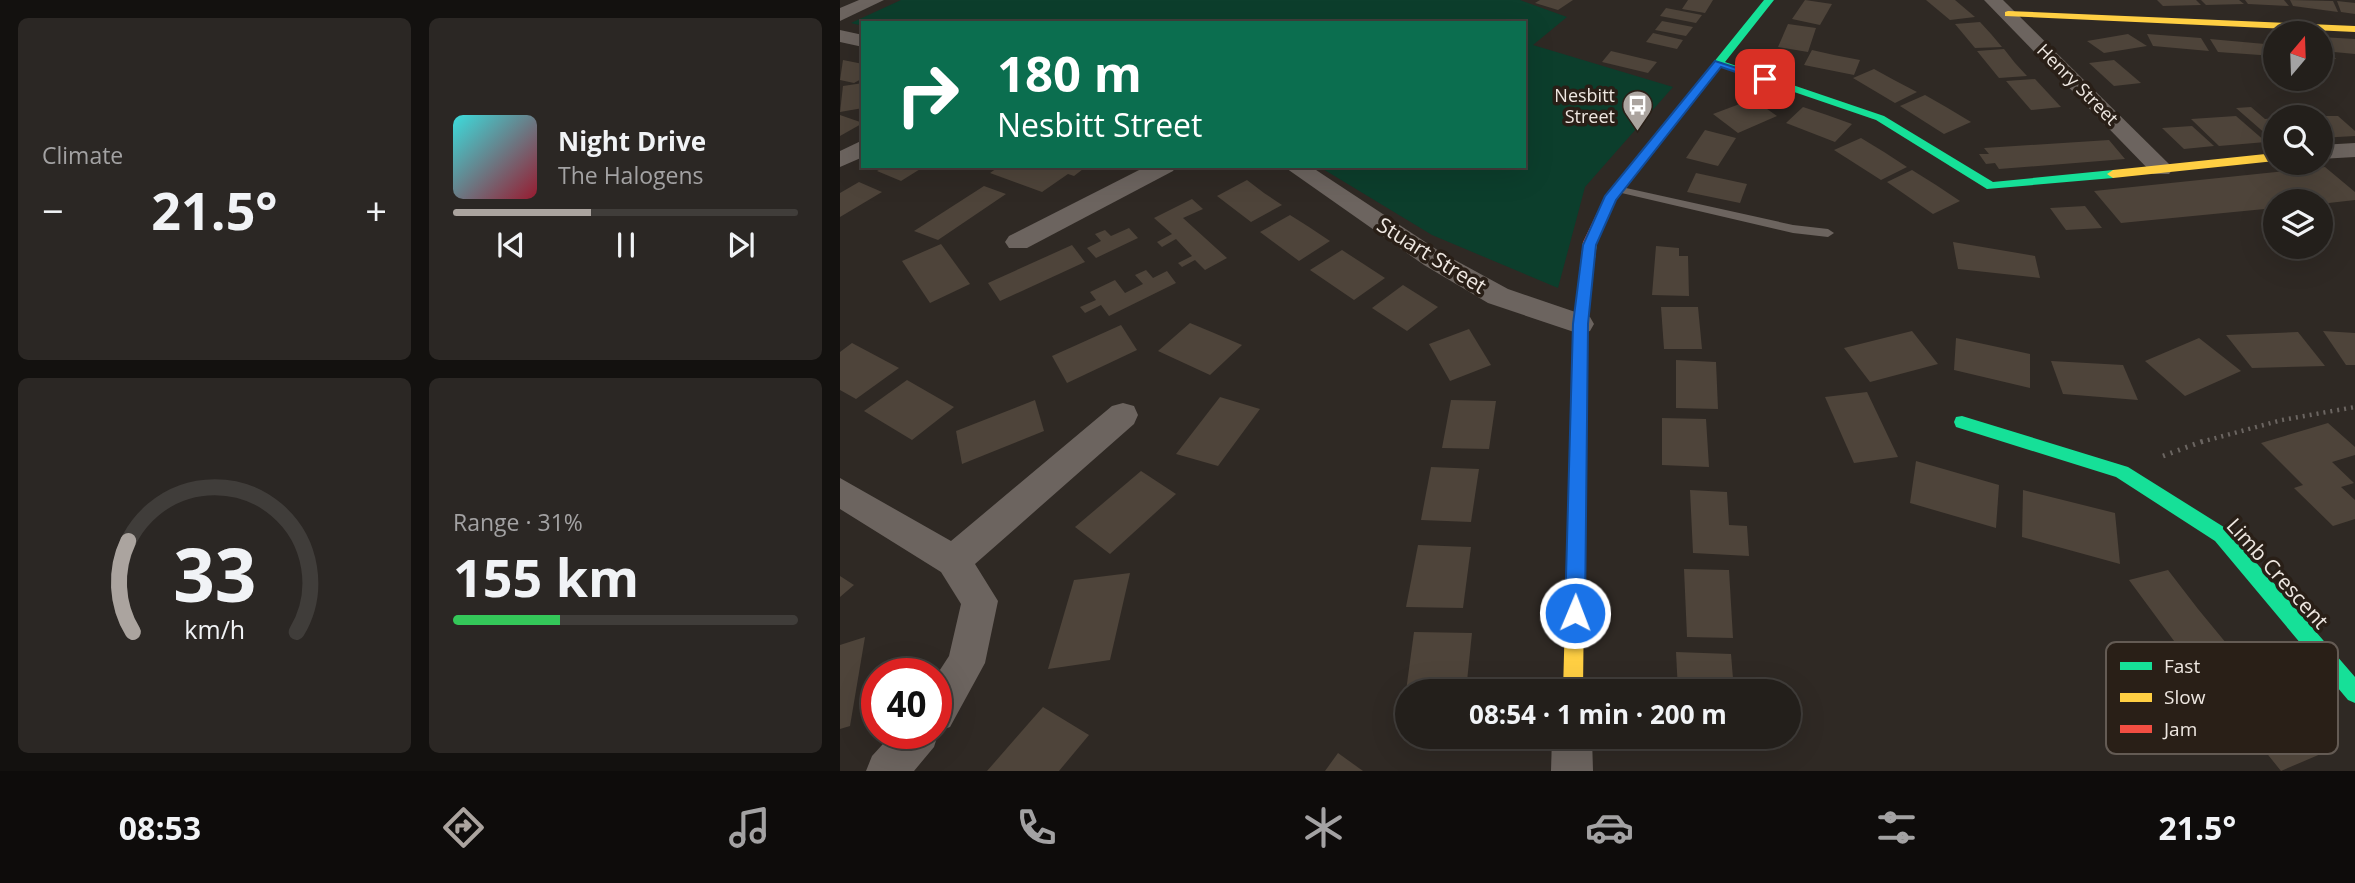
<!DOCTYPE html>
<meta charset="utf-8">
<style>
body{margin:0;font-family:"Open Sans",sans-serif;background:#2b2724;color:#f1f3f6;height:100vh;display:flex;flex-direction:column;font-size:26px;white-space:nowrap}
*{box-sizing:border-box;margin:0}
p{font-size:23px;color:#a3a2a3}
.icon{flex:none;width:38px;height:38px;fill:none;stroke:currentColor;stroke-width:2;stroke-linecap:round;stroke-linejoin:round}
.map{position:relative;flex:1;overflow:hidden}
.sheet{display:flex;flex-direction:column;gap:18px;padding:18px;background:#13110f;width:840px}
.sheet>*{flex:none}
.guide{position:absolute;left:21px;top:21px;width:665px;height:147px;border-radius:0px;box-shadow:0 7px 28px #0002,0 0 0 2px #403d3a;background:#0b6e4f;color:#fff;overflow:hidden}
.needle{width:46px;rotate:19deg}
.buttons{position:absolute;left:1423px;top:21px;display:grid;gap:14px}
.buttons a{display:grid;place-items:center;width:70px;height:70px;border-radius:50%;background:#231f1b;box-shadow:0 7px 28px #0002,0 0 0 2px #403d3a;font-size:35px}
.speed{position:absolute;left:21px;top:658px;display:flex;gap:14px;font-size:35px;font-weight:700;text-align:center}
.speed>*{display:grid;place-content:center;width:91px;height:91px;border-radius:50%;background:#231f1b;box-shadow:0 7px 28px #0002,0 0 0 2px #403d3a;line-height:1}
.speed .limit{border:10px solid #d22;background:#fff;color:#111}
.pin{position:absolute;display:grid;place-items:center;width:60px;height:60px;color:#fff;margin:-30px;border-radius:14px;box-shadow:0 4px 10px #0006}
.me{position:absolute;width:77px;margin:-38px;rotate:1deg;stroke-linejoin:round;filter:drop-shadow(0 0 5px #0008)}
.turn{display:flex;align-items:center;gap:24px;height:147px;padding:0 21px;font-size:32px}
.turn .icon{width:91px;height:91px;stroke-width:2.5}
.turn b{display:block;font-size:49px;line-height:60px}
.big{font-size:52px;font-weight:700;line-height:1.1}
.sheet .tile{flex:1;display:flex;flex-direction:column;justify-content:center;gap:10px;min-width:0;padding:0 24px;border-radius:10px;background:#2b2724}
.sheet .dial{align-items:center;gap:0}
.dial svg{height:182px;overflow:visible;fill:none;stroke:#403d3a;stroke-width:7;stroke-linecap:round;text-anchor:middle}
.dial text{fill:#f1f3f6;stroke:none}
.song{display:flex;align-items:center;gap:21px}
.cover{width:84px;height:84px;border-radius:10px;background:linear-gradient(135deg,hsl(180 70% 55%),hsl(350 70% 35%))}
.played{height:7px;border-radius:4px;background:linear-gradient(90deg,#aba49f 40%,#403d3a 40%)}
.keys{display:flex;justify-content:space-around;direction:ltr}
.heat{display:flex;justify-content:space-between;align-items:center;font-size:38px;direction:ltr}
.charge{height:10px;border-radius:5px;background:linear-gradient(90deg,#34c759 31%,#403d3a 0)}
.sheet .tiles{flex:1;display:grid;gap:18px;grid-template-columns:repeat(2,1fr)}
.trip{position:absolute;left:555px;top:679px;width:406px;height:70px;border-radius:35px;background:#231f1b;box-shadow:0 7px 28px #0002,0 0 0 2px #403d3a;font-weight:700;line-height:70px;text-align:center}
.tabs{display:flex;height:112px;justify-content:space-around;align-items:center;background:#0e0c0b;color:#a3a2a3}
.tabs .icon{width:49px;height:49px}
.tabs .current{color:#aba49f}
.tabs b{font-size:32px;color:#f1f3f6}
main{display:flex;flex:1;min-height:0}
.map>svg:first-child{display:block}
.green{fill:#0c3e2c}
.building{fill:#4e443a}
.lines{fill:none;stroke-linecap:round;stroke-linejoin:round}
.path-far1{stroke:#6b6561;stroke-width:4.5;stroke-dasharray:2 5;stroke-linecap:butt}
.path{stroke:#6b6561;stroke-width:5;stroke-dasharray:2 6;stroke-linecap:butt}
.lane{fill:#6c645f;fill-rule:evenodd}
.street{fill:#6c645f;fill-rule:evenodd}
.fast{fill:#16e098;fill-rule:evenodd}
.slow{fill:#ffcf43;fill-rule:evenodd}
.jam{fill:#f24e42;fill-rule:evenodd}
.route{fill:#1a73e8;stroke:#114b97;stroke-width:2}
.labels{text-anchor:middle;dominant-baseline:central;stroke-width:7;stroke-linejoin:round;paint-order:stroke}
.far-street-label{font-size:18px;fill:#eee7e1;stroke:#291f17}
.far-poi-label{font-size:18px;fill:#eee7e1;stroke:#291f17;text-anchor:end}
.street-label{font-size:21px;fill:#eee7e1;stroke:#291f17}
.key{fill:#291f17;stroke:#645b54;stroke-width:2}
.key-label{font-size:19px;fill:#eee7e1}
</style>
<main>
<section class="sheet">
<div class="tiles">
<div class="tile"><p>Climate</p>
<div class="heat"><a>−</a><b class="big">21.5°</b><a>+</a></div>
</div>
<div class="tile">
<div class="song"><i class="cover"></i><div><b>Night Drive</b><p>The Halogens</p></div></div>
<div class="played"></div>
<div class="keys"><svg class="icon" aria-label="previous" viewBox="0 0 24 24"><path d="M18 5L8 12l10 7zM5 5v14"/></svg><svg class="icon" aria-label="pause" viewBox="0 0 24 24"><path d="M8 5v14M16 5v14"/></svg><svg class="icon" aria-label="next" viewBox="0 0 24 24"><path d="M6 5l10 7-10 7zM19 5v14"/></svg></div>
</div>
<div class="tile dial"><svg viewBox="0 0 100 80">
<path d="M14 69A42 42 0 1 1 86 69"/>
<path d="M14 69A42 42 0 0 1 12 29" stroke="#aba49f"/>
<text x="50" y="56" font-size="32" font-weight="700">33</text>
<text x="50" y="72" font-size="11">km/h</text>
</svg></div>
<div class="tile"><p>Range · 31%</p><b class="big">155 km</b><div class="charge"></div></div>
</div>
</section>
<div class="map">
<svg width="1515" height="771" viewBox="0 0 1515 771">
<rect width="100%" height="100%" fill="#2f2924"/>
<path class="green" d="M61,0H680L727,17L693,45L833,87L745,187L718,288L592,235L478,166H684V23H23V26L11,23Z"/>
<g class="building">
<path d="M700,0H733L718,10L695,3Z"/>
<path d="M848,0H873L865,13L842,9Z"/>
<path d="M965,0L992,4L980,25L952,19Z"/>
<path d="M1086,0H1115L1135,17L1110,20Z"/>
<path d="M1317,0H1356L1361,5L1323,6Z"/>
<path d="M1361,0H1399L1404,4L1366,5Z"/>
<path d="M1405,0H1444L1449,6L1408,4Z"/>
<path d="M1450,0L1493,1L1498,12L1453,6Z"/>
<path d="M1497,1L1515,3V14L1501,12Z"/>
<path d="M826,8L862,15L856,23L820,16Z"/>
<path d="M822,21L853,27L846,36L815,30Z"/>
<path d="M1140,22L1151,34L1162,47L1135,48L1115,24Z"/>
<path d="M948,24L976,28L968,52L938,47Z"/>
<path d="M813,33L843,40L837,49L806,42Z"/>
<path d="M1288,34L1307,46L1264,53L1247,41Z"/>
<path d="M1307,34L1361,38L1369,51L1313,46Z"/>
<path d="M1481,37L1515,39V54L1494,52Z"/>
<path d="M1370,39L1425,44L1434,56L1378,52Z"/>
<path d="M1480,46H1486L1496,59L1480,58Z"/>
<path d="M1164,49L1175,63L1187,76L1159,78L1137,51Z"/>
<path d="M972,50L994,55L1020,60L1014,75L964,65Z"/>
<path d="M771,51L817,62L808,73L762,62Z"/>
<path d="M3,60L23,64V78L14,83L0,80Z"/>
<path d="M1274,60L1287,71L1301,83L1274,86L1249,63Z"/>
<path d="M1034,69L1054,80L1077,92L1055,103L1013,78Z"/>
<path d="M1195,79L1221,107L1191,110L1166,81Z"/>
<path d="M23,83V108L0,112L3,86Z"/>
<path d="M1085,95L1106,107L1131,122L1104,134L1060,106Z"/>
<path d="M913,99L937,116L898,133L873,114Z"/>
<path d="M963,107L987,115L1012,124L995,142L946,123Z"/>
<path d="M1411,107L1425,119L1435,118V142L1396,108Z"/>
<path d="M0,115L23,123L0,136Z"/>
<path d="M1396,116L1426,142L1379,146L1351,119Z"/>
<path d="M1480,116H1498L1515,131V136L1480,138Z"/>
<path d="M1352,126L1374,146L1344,149L1322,128Z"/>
<path d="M865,130L896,138L878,166L846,158Z"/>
<path d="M1021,138L1044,152L1067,167L1041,180L994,150Z"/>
<path d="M1269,140L1285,159L1159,169L1155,163L1146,164L1139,154H1149L1144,148Z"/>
<path d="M46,166H85L61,181L37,171Z"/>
<path d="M160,166L193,167L247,166L234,176L228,174L202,192L150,173Z"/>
<path d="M1485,167L1515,192V200L1480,204L1435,201V208L1281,223L1254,191Z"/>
<path d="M1072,170L1096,185L1120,201L1093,214L1047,182Z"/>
<path d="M856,173L907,184L900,203L847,192Z"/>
<path d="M407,180L424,193L442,205L411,222L377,196Z"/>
<path d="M19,182L42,192L0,217V193Z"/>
<path d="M144,186L166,194L98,240L74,231Z"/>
<path d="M352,199L363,209L343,218L387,258L365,270L355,260L342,267L338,263L352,256L336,239L322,247L317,242L332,234L314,218Z"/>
<path d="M1245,206L1262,228L1226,230L1210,208Z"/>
<path d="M450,215L469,227L490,241L459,261L420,232Z"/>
<path d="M289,228L298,238L256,258L247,248L261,241L255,234L265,230L271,236Z"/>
<path d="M1113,242L1195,256L1200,278L1118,269Z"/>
<path d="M101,244L130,284L90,303L62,261Z"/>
<path d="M232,245L245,262L160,301L148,283Z"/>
<path d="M816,246L839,248V256H848L849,296L812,295Z"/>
<path d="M502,250L522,263L545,278L514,300L470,270Z"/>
<path d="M306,270L313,278L327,271L336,283L269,316L261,305L245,313L240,307L256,300L250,292L275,280L285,293L303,284L295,275Z"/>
<path d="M563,285L598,307L567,331L532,308Z"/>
<path d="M821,307H858L862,349H824Z"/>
<path d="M350,323L374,333L402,345L370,375L318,351Z"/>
<path d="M281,325L297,350L227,383L212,356Z"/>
<path d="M629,329L651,365L610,381L589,344Z"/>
<path d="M1072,331L1098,364L1030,382L1004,348Z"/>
<path d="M1483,331L1515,333V365H1506Z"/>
<path d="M1458,332L1485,366L1412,368L1386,335Z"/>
<path d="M1116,338L1190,354V388L1114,370Z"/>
<path d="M1359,338L1401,371L1345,396L1305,361Z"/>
<path d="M12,343L59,368L16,399L0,390V352Z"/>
<path d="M836,360L876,362L878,409L836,408Z"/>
<path d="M1211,361L1283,365L1298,400L1223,394Z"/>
<path d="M67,380L114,407L72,440L24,411Z"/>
<path d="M1027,392L1058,457L1014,463L985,397Z"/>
<path d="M380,397L420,409L378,466L336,454Z"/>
<path d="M195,400L204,431L122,464L116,431Z"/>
<path d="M611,400L656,401L649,449L602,448Z"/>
<path d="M822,418L866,419L869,467L822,465Z"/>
<path d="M1488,423L1515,447V455L1492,462L1514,483L1501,487L1515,500V519L1493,526L1454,488L1463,485L1421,443Z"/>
<path d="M1076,461L1159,485L1156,528L1070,503Z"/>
<path d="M591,467L639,469L631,522L581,520Z"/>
<path d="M301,471L336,494L270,554L235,527Z"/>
<path d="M850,490L887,492L889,525L907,526L909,556L853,553Z"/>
<path d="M1183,490L1275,513L1280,564L1182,537Z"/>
<path d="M578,545L631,547L623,608L566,607Z"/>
<path d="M844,569L889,570L893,638L847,637Z"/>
<path d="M1328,570L1358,609L1391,649L1351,664L1289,580Z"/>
<path d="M290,573L270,660L208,669L234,580Z"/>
<path d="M0,576L14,585L0,597Z"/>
<path d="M574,632L632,633L626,691H566Z"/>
<path d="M25,637L10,726L0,729V645Z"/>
<path d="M836,652L891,654L894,691H838Z"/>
<path d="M1403,661L1442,706L1483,753L1441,771L1364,675Z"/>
<path d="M203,707L249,735L219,771H147Z"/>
<path d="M840,737H898L899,751L841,749Z"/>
<path d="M498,753L523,771H485Z"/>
</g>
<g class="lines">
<path class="path-far1" d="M1361,442L1442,420L1515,407"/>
<path class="path" d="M1323,456L1366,440"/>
<path class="lane" d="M777,186L953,225L988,229L994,233L988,237L953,233L773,191L771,189Z"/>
<g class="street">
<path d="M19,0H44L0,21V8Z"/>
<path d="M1144,0H1163L1329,164L1333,169L1329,174H1313Z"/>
<path d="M0,30L23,35V47L0,42Z"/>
<path d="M23,140V157L0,167V151Z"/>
<path d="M1515,143V157L1480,159V145Z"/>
<path d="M307,166H336L333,171L187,248H169L165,242L169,236Z"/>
<path d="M443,166H470L602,253L668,289L750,317L754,324L750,331L740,334L648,303L584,265Z"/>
<path d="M283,403L294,406L298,415L294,424L135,564L158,601L145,663L110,727L99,731L94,747L74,771H26L32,756L53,733H96V676L109,656L121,604L101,572L0,509V478L111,541L272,406Z"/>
<path d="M712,737H752L753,771H711Z"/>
</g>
<g class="fast">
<path d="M924,0H934L885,62L1044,116L1153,182L1273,170L1279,174L1273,178L1147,189L1036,120L881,67L877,72H869V68Z"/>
<path d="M1122,416L1288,467L1387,529L1515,677V703L1508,700L1375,541L1276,477L1116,427L1114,422L1116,417Z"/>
</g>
<g class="slow">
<path d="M1168,11L1515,26V32L1165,16V12Z"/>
<path d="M1435,153V161L1273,178L1267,174L1273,170Z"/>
<path d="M750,238L757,242L747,324L743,691H723L733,324L743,242Z"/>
</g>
<path class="jam" d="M869,68L878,70L776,200L755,245H745L743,242L765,196Z"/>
</g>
<path class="route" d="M875,61L931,79L925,82L881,67L776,200L756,245L748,324L745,613L742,619L735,622L728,619L725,613L733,324L743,245L765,196Z"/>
<defs>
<symbol id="bus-pin" viewBox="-11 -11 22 30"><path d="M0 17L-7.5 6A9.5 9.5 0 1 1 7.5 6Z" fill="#aba49f" stroke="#291f17"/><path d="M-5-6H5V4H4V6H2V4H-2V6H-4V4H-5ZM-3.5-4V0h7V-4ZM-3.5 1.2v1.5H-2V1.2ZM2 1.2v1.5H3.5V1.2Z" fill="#fff"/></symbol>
</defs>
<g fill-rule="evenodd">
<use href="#bus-pin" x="780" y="88" width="35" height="47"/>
</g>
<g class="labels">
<g class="far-street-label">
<text transform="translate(1238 84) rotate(45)">Henry Street</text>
</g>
<g class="far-poi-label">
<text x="775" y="95">Nesbitt<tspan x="775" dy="21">Street</tspan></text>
</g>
<g class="street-label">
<text transform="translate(592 255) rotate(32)">Stuart Street</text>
<text transform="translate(1438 573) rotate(48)">Limb Crescent</text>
</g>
</g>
<rect x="1266" y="642" width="232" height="112" rx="10" class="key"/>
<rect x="1280" y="662" width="32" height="8" fill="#16e098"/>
<rect x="1280" y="693" width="32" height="9" fill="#ffcf43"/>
<rect x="1280" y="725" width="32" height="8" fill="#f24e42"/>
<g class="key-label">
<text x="1324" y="673">Fast</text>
<text x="1324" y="704">Slow</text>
<text x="1324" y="736">Jam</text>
</g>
</svg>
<div class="buttons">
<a><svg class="needle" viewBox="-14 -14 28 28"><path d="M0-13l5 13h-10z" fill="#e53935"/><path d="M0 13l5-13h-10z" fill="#a3a2a3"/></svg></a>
<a><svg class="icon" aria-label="search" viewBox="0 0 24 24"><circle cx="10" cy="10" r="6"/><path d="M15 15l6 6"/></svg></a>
<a><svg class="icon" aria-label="layers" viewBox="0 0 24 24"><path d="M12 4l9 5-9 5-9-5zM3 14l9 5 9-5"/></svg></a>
</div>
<div class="speed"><div class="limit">40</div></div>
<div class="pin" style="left:925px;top:79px;background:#d93025"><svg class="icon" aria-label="arrive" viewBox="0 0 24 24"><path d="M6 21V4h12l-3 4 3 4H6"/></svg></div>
<svg class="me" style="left:735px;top:613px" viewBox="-20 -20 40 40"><circle r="17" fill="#1a73e8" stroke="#fff" stroke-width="3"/><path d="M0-11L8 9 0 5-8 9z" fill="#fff"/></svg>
<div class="trip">08:54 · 1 min · 200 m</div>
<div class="guide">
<div class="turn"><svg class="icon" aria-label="right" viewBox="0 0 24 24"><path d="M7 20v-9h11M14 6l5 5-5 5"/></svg><div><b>180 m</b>Nesbitt Street</div></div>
</div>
</div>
</main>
<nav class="tabs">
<b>08:53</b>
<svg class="icon current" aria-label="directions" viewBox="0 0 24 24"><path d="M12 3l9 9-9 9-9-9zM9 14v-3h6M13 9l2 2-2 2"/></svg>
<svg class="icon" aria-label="music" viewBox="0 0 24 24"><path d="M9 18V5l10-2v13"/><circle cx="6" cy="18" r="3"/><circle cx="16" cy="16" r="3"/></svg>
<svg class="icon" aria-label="phone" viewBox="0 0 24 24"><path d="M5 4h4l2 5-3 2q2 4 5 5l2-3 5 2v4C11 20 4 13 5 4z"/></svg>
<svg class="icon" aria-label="climate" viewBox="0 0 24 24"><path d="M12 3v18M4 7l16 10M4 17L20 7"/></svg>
<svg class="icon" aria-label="car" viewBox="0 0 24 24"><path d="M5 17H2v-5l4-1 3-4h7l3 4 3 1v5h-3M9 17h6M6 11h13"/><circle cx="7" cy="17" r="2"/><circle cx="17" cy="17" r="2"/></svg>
<svg class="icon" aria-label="filters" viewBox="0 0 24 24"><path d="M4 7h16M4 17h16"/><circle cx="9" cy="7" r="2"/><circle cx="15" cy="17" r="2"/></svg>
<b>21.5°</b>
</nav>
